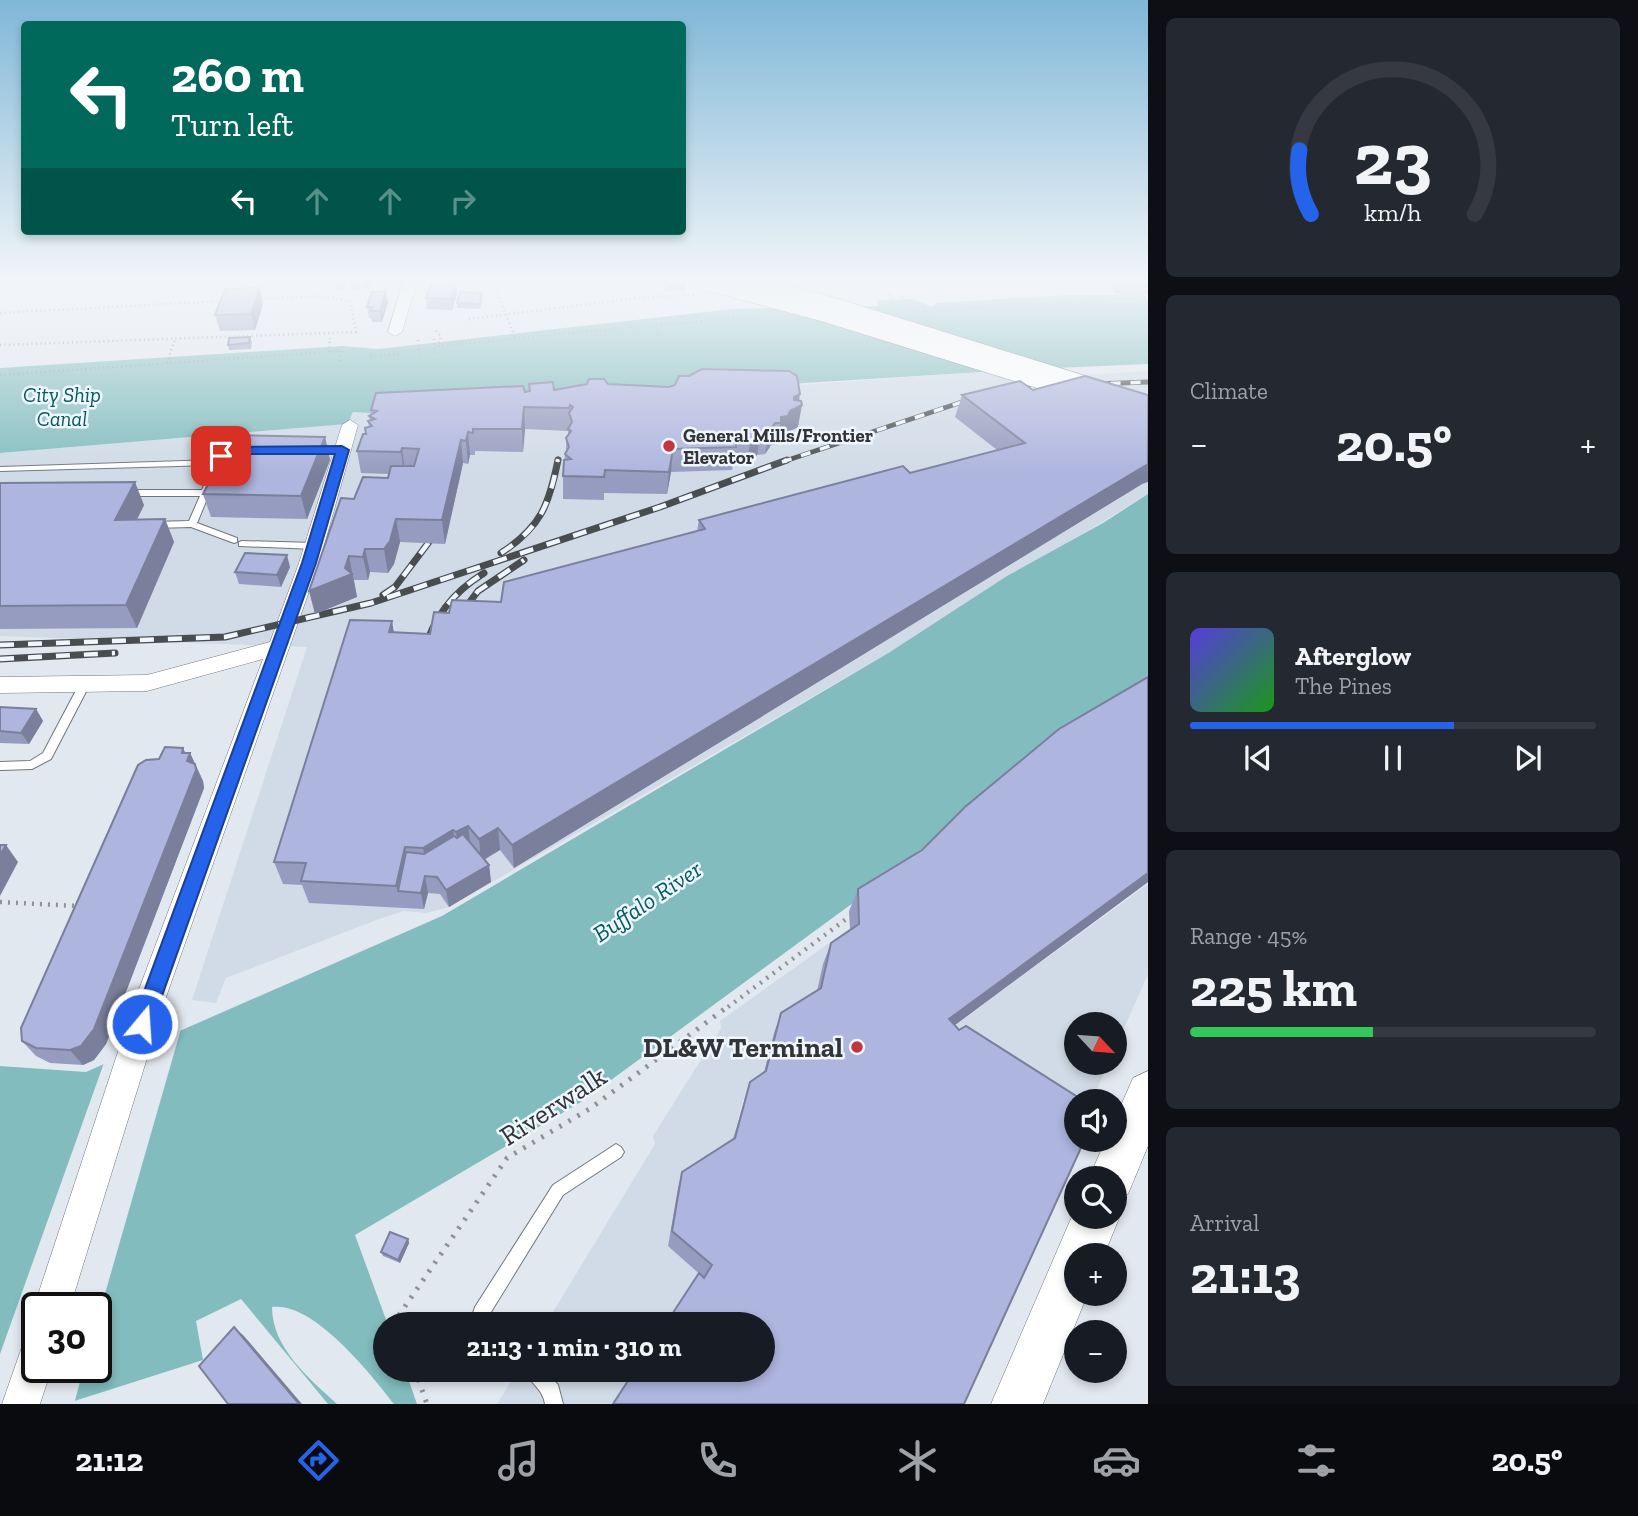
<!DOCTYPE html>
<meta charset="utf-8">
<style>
body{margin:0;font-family:"Zilla Slab",serif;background:#242831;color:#f1f3f6;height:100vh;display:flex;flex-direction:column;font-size:26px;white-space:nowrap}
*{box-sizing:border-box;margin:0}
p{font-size:23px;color:#9ea1a6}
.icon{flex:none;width:38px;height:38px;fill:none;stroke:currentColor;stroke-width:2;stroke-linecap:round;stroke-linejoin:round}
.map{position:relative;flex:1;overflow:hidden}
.side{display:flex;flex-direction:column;gap:18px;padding:18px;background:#0d0f14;width:490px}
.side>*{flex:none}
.hud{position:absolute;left:21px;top:21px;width:665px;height:214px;border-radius:7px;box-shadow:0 4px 10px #0003;background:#00695c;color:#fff;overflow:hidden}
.needle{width:46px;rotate:116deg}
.tools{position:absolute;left:1064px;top:1012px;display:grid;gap:14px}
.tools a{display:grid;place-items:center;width:63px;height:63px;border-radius:50%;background:#171b24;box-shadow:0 4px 10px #0003;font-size:35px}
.speed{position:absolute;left:21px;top:1292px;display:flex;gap:14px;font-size:35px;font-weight:700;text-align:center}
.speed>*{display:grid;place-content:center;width:91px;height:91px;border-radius:50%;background:#171b24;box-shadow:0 4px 10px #0003;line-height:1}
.speed .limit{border:4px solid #111;border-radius:10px;background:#fff;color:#111}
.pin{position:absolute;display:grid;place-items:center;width:60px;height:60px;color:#fff;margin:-30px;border-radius:14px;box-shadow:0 4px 10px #0006}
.me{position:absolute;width:77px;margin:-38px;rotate:18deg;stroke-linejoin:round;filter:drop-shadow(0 0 5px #0008)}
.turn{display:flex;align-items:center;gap:24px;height:147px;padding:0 35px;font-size:32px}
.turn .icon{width:91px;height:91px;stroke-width:2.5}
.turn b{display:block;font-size:49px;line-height:60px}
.lanes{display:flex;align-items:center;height:66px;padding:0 35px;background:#0003;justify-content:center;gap:35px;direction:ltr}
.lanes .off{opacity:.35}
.big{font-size:52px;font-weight:700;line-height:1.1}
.side .widget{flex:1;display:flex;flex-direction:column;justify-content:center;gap:10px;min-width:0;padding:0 24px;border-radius:10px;background:#242831}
.side .dial{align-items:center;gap:0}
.dial svg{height:182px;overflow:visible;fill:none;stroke:#363941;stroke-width:7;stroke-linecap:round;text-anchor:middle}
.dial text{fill:#f1f3f6;stroke:none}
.song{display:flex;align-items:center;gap:21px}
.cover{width:84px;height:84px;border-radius:10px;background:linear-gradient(135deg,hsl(250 70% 55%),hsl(120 70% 35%))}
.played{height:7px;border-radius:4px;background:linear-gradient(90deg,#2563eb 65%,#363941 65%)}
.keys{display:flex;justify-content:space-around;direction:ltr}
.heat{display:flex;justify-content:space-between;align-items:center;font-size:38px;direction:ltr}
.charge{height:10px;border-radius:5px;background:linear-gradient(90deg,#34c759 45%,#363941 0)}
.trip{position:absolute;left:373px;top:1312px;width:402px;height:70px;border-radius:35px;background:#171b24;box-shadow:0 4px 10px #0003;font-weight:700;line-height:70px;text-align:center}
.menu{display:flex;height:112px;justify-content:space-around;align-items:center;background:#090b0e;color:#9ea1a6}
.menu .icon{width:49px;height:49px}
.menu .on{color:#2563eb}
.menu b{font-size:32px;color:#f1f3f6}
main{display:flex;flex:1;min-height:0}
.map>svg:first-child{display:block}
.built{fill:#d0dbe7}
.water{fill:#82bcbe;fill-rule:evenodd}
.pier{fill:#e2e8f0}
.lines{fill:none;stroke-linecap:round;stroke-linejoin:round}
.lane-casing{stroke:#71767c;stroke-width:2}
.street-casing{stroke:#71767c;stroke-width:1}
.secondary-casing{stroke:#71767c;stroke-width:1}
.path-far2{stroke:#8e9297;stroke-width:2.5;stroke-dasharray:1 3.5;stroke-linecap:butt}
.path-far1{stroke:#8e9297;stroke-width:4.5;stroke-dasharray:2 6;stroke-linecap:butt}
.path{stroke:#8e9297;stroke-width:5;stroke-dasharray:2.5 8;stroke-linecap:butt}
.lane{fill:#fff;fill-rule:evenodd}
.street{fill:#fff;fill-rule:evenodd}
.secondary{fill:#fff;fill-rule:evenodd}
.rail-far1-casing{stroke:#4a4d50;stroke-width:5}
.rail-casing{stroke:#4a4d50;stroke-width:7}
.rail-far1{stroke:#eff6fd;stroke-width:3.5;stroke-dasharray:10;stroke-linecap:butt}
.rail{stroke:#eff6fd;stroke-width:4.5;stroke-dasharray:14;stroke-linecap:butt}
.highway-bridge-casing{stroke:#71767c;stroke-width:27;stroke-linecap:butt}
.highway-bridge{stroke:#fff;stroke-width:26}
.wall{fill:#969cbf}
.shaded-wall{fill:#7a7f9b}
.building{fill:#aeb5de;stroke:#7a7f9b;stroke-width:2}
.route{fill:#2563eb;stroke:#184099;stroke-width:2}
.poi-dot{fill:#c5353e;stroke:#eff6fd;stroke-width:2.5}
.labels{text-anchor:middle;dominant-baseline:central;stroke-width:5;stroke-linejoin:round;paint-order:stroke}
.far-poi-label{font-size:19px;font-weight:bold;fill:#323437;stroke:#eff6fd;text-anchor:start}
.far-water-label{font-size:21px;font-style:italic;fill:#045b5e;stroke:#eff6fd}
.water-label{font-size:24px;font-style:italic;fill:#045b5e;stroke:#eff6fd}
.near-poi-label{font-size:28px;font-weight:bold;fill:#323437;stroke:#eff6fd;text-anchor:end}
.near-street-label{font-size:28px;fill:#323437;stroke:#eff6fd}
</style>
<main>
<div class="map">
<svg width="1148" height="1404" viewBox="0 0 1148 1404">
<rect width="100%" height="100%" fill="#e2e8f0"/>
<g class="built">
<path d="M1148,367V494L890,652L449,907L426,913L404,911L379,919L226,978L216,1003L192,1000L307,647L0,636V453L347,424L352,412L386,414L1013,370Z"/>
<path d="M1148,884V974L1115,1049V1024H1076V1062H1109L1092,1101H1076L936,1039Z"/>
<path d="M850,928V946L759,1089L743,1100L729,1155L669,1246L707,1279L669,1325H545L655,1144L653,1136L721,1028L720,1021Z"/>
<path d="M518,1370H639L617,1404H497Z"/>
</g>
<g class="water">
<path d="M1068,295H1144L1148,299V367L1013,370L805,383L386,414L353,412L347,424L0,453V368L343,346L378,349L733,309L879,306L877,300L913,299L932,307L937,303Z"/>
<path d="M1148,494V684L1063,735L868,892L581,1102L355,1235L388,1325H385V1370H405L417,1404H394C370,1373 313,1301 272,1307C272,1348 309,1378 337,1404H328L241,1299L196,1321L203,1360L65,1404H0V1066L86,1072L442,916L890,652L1007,576L1103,523ZM37,1307H96V1367H37Z"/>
</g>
<g class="pier">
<path d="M1148,364V371L1052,377L1013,370Z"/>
<path d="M181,1029L96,1325V1307H37V1367H84L74,1404H0V1354L105,1060Z"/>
</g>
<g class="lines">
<defs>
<g id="lane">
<path d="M232,449H235L239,451L224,458L197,523L237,538V542L234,543L191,527L153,528L149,525L153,522L189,521L200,496H125L121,493L125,490H202L213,465L0,471V467L215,460L218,454Z"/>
<path d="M242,541L315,543L319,546L315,549L239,546V542Z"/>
<path d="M85,680L90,684L51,759L32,769L0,770V762L30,761L43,753L81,681Z"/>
<path d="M616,1144L621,1147L624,1152L621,1157L563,1195L491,1312L498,1319L500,1325H480L473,1313L475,1307L553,1185Z"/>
<path d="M524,1370H545L558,1385L563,1404H545C543,1389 530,1383 524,1370Z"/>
</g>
<g id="street">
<path d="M404,278H418L402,332L395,336L388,332Z"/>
<path d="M350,420L358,425L319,563L165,1000L70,1307H37V1314L34,1307L135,1000L263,659L147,691L0,693V677L147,675L270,642L299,563L342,425Z"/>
<path d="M37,1336V1367H52L40,1404H2L24,1341Z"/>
</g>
<g id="secondary">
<path d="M1148,1071V1146L1128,1194L1115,1200V1178H1089L1106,1139H1115V1119L1133,1078Z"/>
<path d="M1115,1205L1120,1216L1104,1255H1076V1293H1088L1043,1404H991L1076,1207V1216H1115Z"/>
</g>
</defs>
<use href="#lane" class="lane-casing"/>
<use href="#street" class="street-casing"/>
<use href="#secondary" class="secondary-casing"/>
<g class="path-far2">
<path d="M890,278L886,291L892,299"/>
<path d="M453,285L534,284"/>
<path d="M495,285L515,338"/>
<path d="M840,288L844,287L843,278"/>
<path d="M903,297L916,312L1133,298L1145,309"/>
<path d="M0,313L225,301"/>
<path d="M469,319L647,297L696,295"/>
<path d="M436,331L441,336L438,346L635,327L640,336"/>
<path d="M658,335L653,326L758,316"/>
<path d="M434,339L435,355"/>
<path d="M418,340L419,356"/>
<path d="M0,345L356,332L350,301L320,296L261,299"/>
<path d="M329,352L330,338"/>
<path d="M371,356L400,354"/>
<path d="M167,363L175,339"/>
<path d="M0,375L341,351L340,361"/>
</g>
<g class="path-far1">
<path d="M0,902L78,906"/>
<path d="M728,1007L849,917"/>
</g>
<g class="path">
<path d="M399,1325L397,1318L507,1158L591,1108L730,1005"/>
<path d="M415,1370L427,1404"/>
</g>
<use href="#lane" class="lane"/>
<use href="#street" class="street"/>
<use href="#secondary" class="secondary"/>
<defs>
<g id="rail-far1">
<path d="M1011,391L1044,386L1148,382"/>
<path d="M557,462L558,459"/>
<path d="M782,462L980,396"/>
</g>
<g id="rail">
<path d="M501,553C541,527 549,505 558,460"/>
<path d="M383,595L395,587L432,538"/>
<path d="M459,616L478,591L524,560"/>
<path d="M0,645L225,637L371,603L660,507L787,460"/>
<path d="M423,654C433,618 452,593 484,573"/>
<path d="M0,659L115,653"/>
</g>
</defs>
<use href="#rail-far1" class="rail-far1-casing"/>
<use href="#rail" class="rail-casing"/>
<use href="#rail-far1" class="rail-far1"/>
<use href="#rail" class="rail"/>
<defs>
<path id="highway-bridge" d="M711,278L830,310L1148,409"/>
</defs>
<use href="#highway-bridge" class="highway-bridge-casing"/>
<use href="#highway-bridge" class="highway-bridge"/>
</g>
<g class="wall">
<path d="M360,278V283L359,289L352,290L351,284Z"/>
<path d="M371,278L370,289H363L362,284Z"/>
<path d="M665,278L685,285L684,290L666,291Z"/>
<path d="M1105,278H1148V294L1125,295L1115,293L1113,287L1103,282Z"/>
<path d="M347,283L345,290H338L337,285Z"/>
<path d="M456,283L457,293L452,310L427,309L426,298Z"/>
<path d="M483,298L480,309L457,308V303Z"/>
<path d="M388,302L382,322H372L371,318H369L367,307Z"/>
<path d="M263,304L255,330L220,331L215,315Z"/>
<path d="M250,337L252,342L251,349L229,350L228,345Z"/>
<path d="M529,384L554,390L608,384L799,400L798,427L786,433L784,439L778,440L777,445H771L765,454L757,455L747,465H733L732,470L671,472L667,494L604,493V500L563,499V476L565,454L566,451V438L568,435V431L525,429L523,452L475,451V455H470L468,464L463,463L445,544L400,542L394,564L388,573L370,572L368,580H354L357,597L315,614L354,499L388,478L389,474L361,473L357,451L369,427L368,421H370L369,416L371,415V410L529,392Z"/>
<path d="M962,395L1142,484L514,868L500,850L484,860L489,865L491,882L449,907L440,894L428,893L424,909L309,903L302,885L283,884L274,862L394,633L430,634L449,613L501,602L697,531L699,520L910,473L997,450L955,417Z"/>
<path d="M325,437L330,460L307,519L211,517L203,494Z"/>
<path d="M0,483L144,505L137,520L165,519L174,542L137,628L0,629Z"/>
<path d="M290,567L281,587L239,584L235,572Z"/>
<path d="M0,707L36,709L43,721L29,744L0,743Z"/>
<path d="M186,753H190L203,781L204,788L106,1044L94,1060L83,1065L50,1063L36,1056L22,1041L159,759Z"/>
<path d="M1148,882L955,1025L704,1278L668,1246L678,1188L682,1172L733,1139L750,1082L764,1072L774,1033L781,1013L817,991L823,964L831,943L850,930L849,911L858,889Z"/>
<path d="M408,1239L409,1243L400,1263L383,1256L381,1252Z"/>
</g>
<g class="shaded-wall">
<path d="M456,283L457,293L452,310L451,299Z"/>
<path d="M260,288L263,304L255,330L251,314Z"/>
<path d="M386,291L388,302L382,322L380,311Z"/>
<path d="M800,394L798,407L802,405L798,427L786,433L784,439L778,440L781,417L794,397Z"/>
<path d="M524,407L525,429L523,452L522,429Z"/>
<path d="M775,423L771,445L765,454L769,432Z"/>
<path d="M468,432L470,455L468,464L466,441Z"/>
<path d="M761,432L757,455L747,465L750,442Z"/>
<path d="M325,437L330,460L307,519L301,496Z"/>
<path d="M461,440L463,463L445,544L442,520Z"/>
<path d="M402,448L405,471L404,474L401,452Z"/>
<path d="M673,449L671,472L667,494L669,472Z"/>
<path d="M1148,464V482L1142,484L514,868L512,845Z"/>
<path d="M135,482L144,505L125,543L115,520Z"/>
<path d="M165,519L174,542L137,628L126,605Z"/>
<path d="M396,519L400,542L394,564L388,573L384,549Z"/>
<path d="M365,549L370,572L368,580L363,557Z"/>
<path d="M287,555L290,567L281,587L277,575Z"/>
<path d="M349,556L357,597L315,614L309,591L345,568Z"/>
<path d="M392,621L396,645L389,632Z"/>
<path d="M36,709L43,721L29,744L21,733Z"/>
<path d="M183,748L188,758L190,753L203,781L204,788L106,1044L94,1060L83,1065L70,1050Z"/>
<path d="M468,826L471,848L459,855L456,832Z"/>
<path d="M498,828L500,850L481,861L479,839Z"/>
<path d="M453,830L457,853L427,870L423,848Z"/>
<path d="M6,845L18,862L0,896V855Z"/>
<path d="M405,847L410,869L398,891L396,886Z"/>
<path d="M489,865L491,882L449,907L446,890Z"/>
<path d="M1148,873V882L936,1039L949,1019Z"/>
<path d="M425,876L428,893L424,909L421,893Z"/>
<path d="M408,1239L409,1243L400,1263L398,1260Z"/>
<path d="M234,1327L244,1336L302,1404H299Z"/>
</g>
<g class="building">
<path d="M339,278H346L345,284L337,285Z"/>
<path d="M352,278H359L358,284H351Z"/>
<path d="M364,278H371L370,284H362Z"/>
<path d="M665,278H683L685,285H667Z"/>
<path d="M1124,278H1148V279L1131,280Z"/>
<path d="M432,282L456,283L451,299L426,298Z"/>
<path d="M260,288L251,314L215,315L225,289Z"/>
<path d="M386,291L380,311H370L372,307H367L372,292Z"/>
<path d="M460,292L482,293L480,304L457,303Z"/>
<path d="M250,337L249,343L228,345L229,338Z"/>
<path d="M702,369L789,371L797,376L800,394L794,397V400L801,401L802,405L790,411L788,416L781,417V423H775L769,432H761L750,442H736V447L673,449L669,472L605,470L604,477L563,476L564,460L571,459L565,454L569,447L566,438L571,431L568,429L572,422L569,413L573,407L570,405L569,408L524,407L522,429H473V433L468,432L466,441L461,440L442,520L396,519L390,541L384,549H365L363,557L349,556L345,568L352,574L309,591L341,498L354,499L363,477L388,478L391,466H414L419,449L402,448L401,452L357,451L363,434H366L365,428L372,426L368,421L375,419L369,416L377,411L371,410L376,393L523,386L525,392L530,391L529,384L553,382L554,390L587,384L589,379H604L608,384L669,387L675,385L679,376H689Z"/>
<path d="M1085,376L1148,395V464L512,845L498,828L479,839L468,826L456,832L453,830L423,848L405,847L396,886L301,881L306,863L274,862L350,620L392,621L389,632L430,634L434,612L449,613L452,600L501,602L504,582L705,529L699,520L903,466L910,473L1025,443L962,395L1020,381L1033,390Z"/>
<path d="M233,435L325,437L301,496L203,494Z"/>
<path d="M135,482L115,520L165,519L126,605L0,606V483Z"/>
<path d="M245,553L287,555L277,575L235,572Z"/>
<path d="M1148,677V873L949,1019L959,1030L966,1026L1084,1101H1076V1139H1085L964,1404H613L635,1370H763V1325H665L699,1273L704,1278L712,1265L672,1231L682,1172L735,1138L750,1082L766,1071L781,1013L821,988L831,943L859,924L858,889L922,850L965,807L1059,729Z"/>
<path d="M0,707L36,709L21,733L0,731Z"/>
<path d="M165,747L183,748L182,753H190L187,761L195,764L196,770L94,1029L81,1046L70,1050L36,1048L22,1041L21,1028L138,765L146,760L159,759Z"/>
<path d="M463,834L489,865L446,890L437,877L425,876L421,893L398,891L406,852L424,854L454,836L457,838Z"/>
<path d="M0,845H6L0,855Z"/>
<path d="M390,1232L408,1239L398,1260L381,1252Z"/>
<path d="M234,1327L299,1404H228L199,1366Z"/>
</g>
<linearGradient id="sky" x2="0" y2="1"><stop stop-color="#7fb7d7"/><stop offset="0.59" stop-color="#f2f5f8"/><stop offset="1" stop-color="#f2f5f8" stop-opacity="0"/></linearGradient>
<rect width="1148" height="475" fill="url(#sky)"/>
<path class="route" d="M342,446L349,450L316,563L152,1024L149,1031L142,1034L135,1031L132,1024L302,563L335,454H231L221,459L215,456L228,447Z"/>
<g class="poi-dot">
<circle cx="669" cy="446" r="7"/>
<circle cx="857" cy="1047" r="7"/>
</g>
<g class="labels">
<g class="far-poi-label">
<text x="683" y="435">General Mills/Frontier<tspan x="683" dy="22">Elevator</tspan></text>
</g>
<g class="far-water-label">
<text x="62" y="394">City Ship<tspan x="62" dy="24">Canal</tspan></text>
</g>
<g class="water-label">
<text transform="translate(647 901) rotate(-34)">Buffalo River</text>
</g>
<g class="near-poi-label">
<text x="843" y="1047">DL&amp;W Terminal</text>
</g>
<g class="near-street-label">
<text transform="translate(553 1106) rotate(-33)">Riverwalk</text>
</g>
</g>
</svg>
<div class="tools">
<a><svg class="needle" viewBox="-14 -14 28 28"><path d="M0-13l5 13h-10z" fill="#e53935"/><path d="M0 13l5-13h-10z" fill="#9ea1a6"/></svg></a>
<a><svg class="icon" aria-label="sound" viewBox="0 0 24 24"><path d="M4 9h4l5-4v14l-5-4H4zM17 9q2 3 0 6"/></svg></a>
<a><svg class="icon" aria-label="search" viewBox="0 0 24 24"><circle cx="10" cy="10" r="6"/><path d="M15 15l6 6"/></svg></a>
<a>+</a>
<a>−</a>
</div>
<div class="speed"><div class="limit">30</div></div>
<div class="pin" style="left:221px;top:456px;background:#d93025"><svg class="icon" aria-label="arrive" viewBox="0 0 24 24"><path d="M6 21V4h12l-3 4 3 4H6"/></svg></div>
<svg class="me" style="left:142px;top:1024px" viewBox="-20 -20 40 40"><circle r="17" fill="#2563eb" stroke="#fff" stroke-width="3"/><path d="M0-11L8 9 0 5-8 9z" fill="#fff"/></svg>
<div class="trip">21:13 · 1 min · 310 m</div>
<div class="hud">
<div class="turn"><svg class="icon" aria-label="left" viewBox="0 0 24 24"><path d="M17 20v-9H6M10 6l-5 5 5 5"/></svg><div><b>260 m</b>Turn left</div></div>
<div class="lanes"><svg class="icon" aria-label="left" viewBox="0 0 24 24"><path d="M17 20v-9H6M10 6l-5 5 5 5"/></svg><svg class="icon off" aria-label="ahead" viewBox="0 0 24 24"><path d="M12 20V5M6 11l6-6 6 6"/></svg><svg class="icon off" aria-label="ahead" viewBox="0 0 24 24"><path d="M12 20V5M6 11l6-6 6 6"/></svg><svg class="icon off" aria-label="right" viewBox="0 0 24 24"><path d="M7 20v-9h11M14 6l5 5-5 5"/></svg></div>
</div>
</div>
<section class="side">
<div class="widget dial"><svg viewBox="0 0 100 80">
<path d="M14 69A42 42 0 1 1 86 69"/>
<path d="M14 69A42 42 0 0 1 9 41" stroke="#2563eb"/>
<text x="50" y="56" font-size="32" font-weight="700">23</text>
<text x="50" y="72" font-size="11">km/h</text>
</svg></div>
<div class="widget"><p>Climate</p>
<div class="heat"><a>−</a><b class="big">20.5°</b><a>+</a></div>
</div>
<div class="widget">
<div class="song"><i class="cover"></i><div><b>Afterglow</b><p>The Pines</p></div></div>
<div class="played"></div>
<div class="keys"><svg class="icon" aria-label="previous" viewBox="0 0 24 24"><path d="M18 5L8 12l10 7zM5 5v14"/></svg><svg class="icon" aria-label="pause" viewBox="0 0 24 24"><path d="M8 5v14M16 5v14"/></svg><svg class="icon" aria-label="next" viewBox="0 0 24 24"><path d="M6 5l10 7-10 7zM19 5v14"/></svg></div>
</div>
<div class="widget"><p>Range · 45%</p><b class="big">225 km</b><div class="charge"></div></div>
<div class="widget"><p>Arrival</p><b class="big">21:13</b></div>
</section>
</main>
<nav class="menu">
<b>21:12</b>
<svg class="icon on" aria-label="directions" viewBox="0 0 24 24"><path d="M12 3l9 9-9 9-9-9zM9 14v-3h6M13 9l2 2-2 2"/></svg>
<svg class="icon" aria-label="music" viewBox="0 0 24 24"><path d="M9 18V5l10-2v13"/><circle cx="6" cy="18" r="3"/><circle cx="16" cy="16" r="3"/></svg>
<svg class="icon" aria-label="phone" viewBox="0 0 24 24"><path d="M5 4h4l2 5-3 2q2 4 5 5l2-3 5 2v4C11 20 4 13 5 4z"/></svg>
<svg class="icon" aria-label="climate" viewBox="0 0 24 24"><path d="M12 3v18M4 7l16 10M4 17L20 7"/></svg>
<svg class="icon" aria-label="car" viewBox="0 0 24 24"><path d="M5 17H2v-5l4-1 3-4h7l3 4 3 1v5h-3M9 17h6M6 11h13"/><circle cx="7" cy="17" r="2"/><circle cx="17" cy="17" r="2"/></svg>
<svg class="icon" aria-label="filters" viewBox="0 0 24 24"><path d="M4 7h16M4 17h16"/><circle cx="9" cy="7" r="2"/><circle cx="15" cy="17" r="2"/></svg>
<b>20.5°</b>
</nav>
